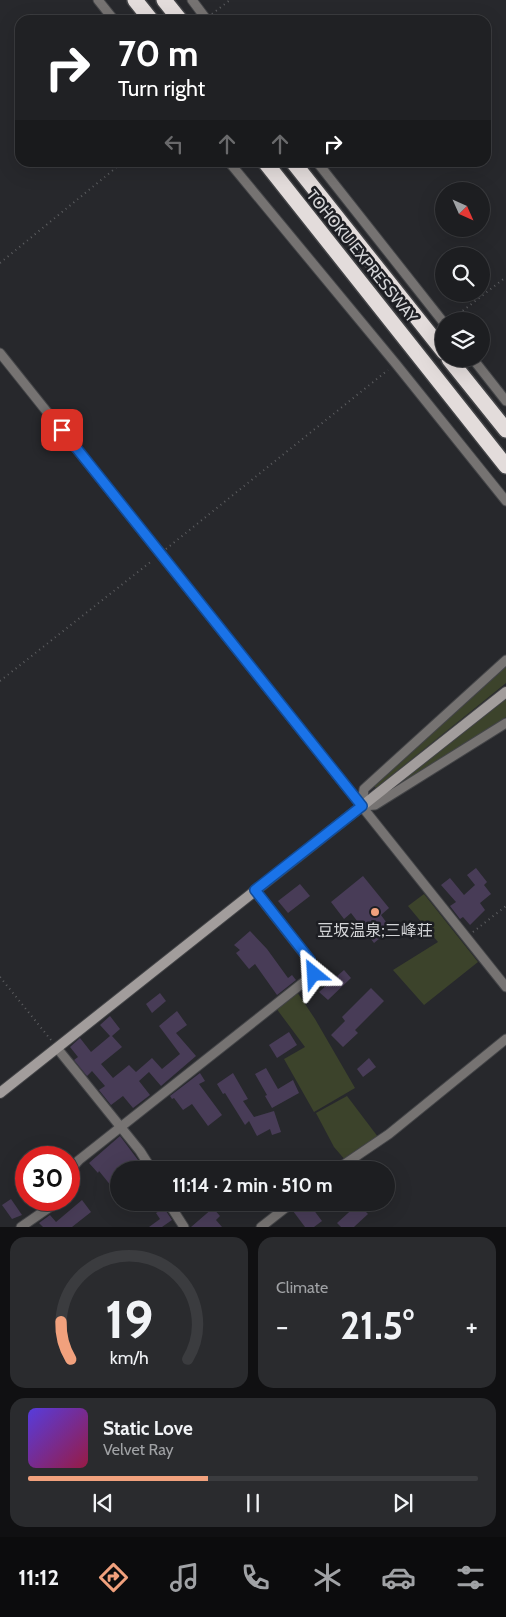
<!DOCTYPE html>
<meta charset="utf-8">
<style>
body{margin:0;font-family:Cabin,"Noto Sans JP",sans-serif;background:#2a2b2e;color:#f1f3f6;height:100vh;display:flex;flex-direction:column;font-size:19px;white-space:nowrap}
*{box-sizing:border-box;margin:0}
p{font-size:16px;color:#a0a2a5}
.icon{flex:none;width:28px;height:28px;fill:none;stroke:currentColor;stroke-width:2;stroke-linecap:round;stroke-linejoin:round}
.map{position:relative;height:1227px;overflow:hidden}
.side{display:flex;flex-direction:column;gap:10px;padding:10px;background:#101012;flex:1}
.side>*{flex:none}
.top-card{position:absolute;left:15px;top:15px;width:476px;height:152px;border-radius:15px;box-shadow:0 5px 20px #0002,0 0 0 1px #3b3c3f;background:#202124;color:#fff;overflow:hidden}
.needle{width:32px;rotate:135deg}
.controls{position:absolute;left:435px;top:182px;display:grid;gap:10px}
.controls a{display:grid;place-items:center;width:55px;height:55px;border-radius:50%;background:#1d1e21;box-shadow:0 5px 20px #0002,0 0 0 1px #3b3c3f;font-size:25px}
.speed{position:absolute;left:15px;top:1146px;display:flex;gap:10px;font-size:25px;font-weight:700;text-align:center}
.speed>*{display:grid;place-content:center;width:65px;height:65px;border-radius:50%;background:#1d1e21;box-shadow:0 5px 20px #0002,0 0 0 1px #3b3c3f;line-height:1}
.speed .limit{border:8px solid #d22;background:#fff;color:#111}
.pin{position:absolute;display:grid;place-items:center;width:42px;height:42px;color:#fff;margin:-21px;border-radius:10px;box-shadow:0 2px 8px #0006}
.me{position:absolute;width:55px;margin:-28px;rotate:333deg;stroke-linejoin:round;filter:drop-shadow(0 0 4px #0008)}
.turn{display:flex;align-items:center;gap:18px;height:105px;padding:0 20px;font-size:22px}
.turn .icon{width:65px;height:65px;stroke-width:2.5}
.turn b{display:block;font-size:35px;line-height:42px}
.lanes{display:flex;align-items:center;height:48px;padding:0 20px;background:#0003;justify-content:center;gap:25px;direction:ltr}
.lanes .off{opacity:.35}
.big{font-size:38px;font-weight:700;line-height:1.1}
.side .tile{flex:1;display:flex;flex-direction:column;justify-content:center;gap:8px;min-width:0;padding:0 18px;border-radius:15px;background:#2a2b2e}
.side .dial{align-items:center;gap:0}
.dial svg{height:130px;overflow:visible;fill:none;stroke:#3b3c3f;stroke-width:7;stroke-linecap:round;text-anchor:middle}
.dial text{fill:#f1f3f6;stroke:none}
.song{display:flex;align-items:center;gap:15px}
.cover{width:60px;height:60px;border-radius:8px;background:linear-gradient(135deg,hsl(250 70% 55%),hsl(340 70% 35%))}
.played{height:5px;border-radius:2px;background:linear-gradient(90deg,#f1a17d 40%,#3b3c3f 40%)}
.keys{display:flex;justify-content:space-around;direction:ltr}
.heat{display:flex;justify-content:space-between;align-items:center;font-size:28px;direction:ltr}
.side .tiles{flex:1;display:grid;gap:10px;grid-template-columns:1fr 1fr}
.tile:last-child{grid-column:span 2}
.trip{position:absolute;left:110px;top:1161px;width:285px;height:50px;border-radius:25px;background:#1d1e21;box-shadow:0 5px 20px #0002,0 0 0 1px #3b3c3f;font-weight:700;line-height:50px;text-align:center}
.dock{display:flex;height:80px;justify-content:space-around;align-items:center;background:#0c0c0d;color:#a0a2a5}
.dock .icon{width:35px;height:35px}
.dock .current{color:#f1a17d}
.dock b{font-size:22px;color:#f1f3f6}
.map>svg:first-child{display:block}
.green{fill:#3c432b}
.building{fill:#483c57}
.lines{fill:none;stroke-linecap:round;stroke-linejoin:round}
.street-casing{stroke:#434447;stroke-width:11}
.secondary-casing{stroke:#434447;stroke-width:12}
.highway-casing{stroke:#434447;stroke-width:18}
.path{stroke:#5d5e61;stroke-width:2;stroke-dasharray:1 4;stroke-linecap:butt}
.street{stroke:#767372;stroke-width:9}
.secondary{stroke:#a29d9c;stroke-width:10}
.highway{stroke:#e3dcdb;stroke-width:15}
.route-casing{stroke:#114b97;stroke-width:12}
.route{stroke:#1a73e8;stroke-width:9}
.poi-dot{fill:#f1a17d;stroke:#1d1e23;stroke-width:2}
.labels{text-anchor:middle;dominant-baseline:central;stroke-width:5;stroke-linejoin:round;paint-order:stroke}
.street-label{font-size:16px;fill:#d3d4d7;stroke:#1d1e23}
.poi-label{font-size:16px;fill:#d3d4d7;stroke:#1d1e23}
</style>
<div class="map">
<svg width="506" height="1227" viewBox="0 0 506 1227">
<rect width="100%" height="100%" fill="#27282c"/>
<g class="green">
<path d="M506,663V683L376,788L374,786Z"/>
<path d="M506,698V717L377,801Z"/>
<path d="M424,894L478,962L424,1005L393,970L438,942L408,906Z"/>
<path d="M297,992L315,1019L355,1088L314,1112L284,1059L305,1047L276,1008Z"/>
<path d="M347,1096L378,1137L346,1161L334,1147L316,1113Z"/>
</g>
<g class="building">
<path d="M476,868L487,882L484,885L491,894L480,903L485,910L470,925L463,917L460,919L450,906L456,902L441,885L450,878L464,895L475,885L467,875Z"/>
<path d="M363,876L389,908L381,915L391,929L374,943L351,913L344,919L331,902Z"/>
<path d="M300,884L310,896L288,913L278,901Z"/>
<path d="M250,931L267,949L288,978L292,975L296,980L277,995L255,964L249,969L236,953L240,950L234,945Z"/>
<path d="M344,970L351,978L328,1000L319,992Z"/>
<path d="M371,988L384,1001L355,1030L358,1033L343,1047L331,1035L345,1021L342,1017Z"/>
<path d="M160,993L166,1001L152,1013L146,1004Z"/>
<path d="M177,1011L187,1025L176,1033L196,1056L161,1086L149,1072L139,1081L150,1095L133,1108L123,1096L111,1105L99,1090L105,1086L92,1071L87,1076L74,1060L78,1057L70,1047L80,1038L91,1052L110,1036L100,1025L110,1016L120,1029L112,1036L122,1047L101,1064L113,1078L129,1065L136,1072L152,1058L162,1069L180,1054L159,1026Z"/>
<path d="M289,1032L297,1045L277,1058L269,1045Z"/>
<path d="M369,1058L376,1067L363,1077L357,1069Z"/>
<path d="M266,1068L278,1089L293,1080L299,1093L272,1108L265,1096L267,1095L255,1074Z"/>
<path d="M200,1073L205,1081L199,1084L222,1115L208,1126L192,1104L183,1110L174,1098L172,1099L170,1096Z"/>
<path d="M233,1073L248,1099L243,1101L254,1117L274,1111L281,1132L272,1135L270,1129L257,1136L249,1121L245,1125L225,1093L223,1094L217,1084Z"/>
<path d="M120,1136L141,1164L133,1170H119V1182L112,1187L99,1171L98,1173L89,1163Z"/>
<path d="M11,1199L22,1215L12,1219L2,1205Z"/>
<path d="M82,1200L91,1212L72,1227H43L39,1223L50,1215L56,1222Z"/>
<path d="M304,1202H321L313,1209L322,1221L314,1227H305L293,1211Z"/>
<path d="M358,1204L368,1214L354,1227H341L337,1223Z"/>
<path d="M164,1208L172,1220L162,1227H149L160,1219L156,1213Z"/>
<path d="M213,1208L220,1216L216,1220L222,1227H191Z"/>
</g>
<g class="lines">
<defs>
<g id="street">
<path d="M98,0L114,20"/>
<path d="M192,0L207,20"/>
<path d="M229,162L396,364L506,501"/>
<path d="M317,162L444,323"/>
<path d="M0,353L506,987"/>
<path d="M473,359L506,401"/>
<path d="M506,660L364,789L362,806L375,805L506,723"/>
<path d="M57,1048L140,1151L152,1170"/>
<path d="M336,1170L389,1134L506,1039"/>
<path d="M69,1193C75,1179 65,1174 79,1160L314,974L309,960L255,891"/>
<path d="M168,1202L184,1227"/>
<path d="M21,1227L60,1200"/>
<path d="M261,1227L293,1202"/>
</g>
<path id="secondary" d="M0,1093L506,692"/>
<g id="highway">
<path d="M135,0L151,20"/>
<path d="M164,0L180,20"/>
<path d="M265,162L506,466"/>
<path d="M293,162L444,352"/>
<path d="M449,359L506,430"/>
</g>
</defs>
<use href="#street" class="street-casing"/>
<use href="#secondary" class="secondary-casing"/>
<use href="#highway" class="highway-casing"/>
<g class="path">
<path d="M212,14L230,0"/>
<path d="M0,263L123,162"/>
<path d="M451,320L506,277"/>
<path d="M166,549L388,370"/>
<path d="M0,681L153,560"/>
<path d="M473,932L506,906"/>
<path d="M0,977L51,1040"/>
</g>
<use href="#street" class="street"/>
<use href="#secondary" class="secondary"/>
<use href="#highway" class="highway"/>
</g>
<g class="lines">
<defs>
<path id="route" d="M62,430L362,806L255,890L310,960L314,974"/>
</defs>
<use href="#route" class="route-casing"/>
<use href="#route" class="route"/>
</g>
<circle class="poi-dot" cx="375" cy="912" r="5"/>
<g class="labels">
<g class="street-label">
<text transform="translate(362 256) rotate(51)">TOHOKU EXPRESSWAY</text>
</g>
<g class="poi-label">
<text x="375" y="930">豆坂温泉;三峰荘</text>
</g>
</g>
</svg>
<div class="controls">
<a><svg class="needle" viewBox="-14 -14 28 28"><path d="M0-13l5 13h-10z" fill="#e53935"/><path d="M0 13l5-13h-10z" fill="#a0a2a5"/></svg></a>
<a><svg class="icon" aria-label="search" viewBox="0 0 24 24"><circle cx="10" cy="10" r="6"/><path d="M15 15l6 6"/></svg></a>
<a><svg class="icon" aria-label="layers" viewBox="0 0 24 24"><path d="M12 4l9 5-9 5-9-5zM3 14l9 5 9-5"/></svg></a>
</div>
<div class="speed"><div class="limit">30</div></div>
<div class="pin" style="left:62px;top:430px;background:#d93025"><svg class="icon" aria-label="arrive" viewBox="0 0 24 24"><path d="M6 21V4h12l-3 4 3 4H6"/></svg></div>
<svg class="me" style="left:314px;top:974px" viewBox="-20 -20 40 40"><path d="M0-17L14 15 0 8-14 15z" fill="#1a73e8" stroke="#fff" stroke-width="4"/></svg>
<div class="trip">11:14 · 2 min · 510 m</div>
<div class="top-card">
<div class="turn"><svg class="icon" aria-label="right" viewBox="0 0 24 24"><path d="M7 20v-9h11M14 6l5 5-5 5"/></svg><div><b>70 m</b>Turn right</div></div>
<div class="lanes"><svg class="icon off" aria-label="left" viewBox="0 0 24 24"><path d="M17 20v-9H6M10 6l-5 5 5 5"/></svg><svg class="icon off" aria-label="ahead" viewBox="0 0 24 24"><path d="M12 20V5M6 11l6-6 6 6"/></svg><svg class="icon off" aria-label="ahead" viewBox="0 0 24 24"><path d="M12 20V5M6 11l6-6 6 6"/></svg><svg class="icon" aria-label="right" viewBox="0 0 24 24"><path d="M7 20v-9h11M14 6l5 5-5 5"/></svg></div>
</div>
</div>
<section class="side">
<div class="tiles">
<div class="tile dial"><svg viewBox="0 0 100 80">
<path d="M14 69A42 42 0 1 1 86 69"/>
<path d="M14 69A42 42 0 0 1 8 46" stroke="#f1a17d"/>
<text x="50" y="56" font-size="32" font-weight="700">19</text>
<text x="50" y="72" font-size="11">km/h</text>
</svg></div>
<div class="tile"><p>Climate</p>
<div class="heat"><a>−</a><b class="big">21.5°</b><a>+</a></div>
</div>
<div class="tile">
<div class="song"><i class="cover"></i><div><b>Static Love</b><p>Velvet Ray</p></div></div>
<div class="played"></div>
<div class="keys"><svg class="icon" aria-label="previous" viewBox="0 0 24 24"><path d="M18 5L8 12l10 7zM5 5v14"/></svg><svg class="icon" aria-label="pause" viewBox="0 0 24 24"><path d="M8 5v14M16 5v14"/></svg><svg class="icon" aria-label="next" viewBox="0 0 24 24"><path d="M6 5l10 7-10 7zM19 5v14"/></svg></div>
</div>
</div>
</section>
<nav class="dock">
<b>11:12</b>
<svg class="icon current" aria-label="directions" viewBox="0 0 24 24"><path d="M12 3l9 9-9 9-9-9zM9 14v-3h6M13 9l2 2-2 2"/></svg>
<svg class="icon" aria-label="music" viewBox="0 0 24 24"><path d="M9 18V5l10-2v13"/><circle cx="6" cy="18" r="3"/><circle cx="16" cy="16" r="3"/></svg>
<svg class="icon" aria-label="phone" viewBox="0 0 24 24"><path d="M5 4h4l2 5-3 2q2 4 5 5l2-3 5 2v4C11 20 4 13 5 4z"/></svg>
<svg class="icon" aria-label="climate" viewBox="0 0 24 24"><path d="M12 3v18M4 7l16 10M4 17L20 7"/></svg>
<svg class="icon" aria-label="car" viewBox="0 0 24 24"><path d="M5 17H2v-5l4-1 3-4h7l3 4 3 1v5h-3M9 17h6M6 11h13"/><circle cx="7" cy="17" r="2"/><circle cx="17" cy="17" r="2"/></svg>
<svg class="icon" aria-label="filters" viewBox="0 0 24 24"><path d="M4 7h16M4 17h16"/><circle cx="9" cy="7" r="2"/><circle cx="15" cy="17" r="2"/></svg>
</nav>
